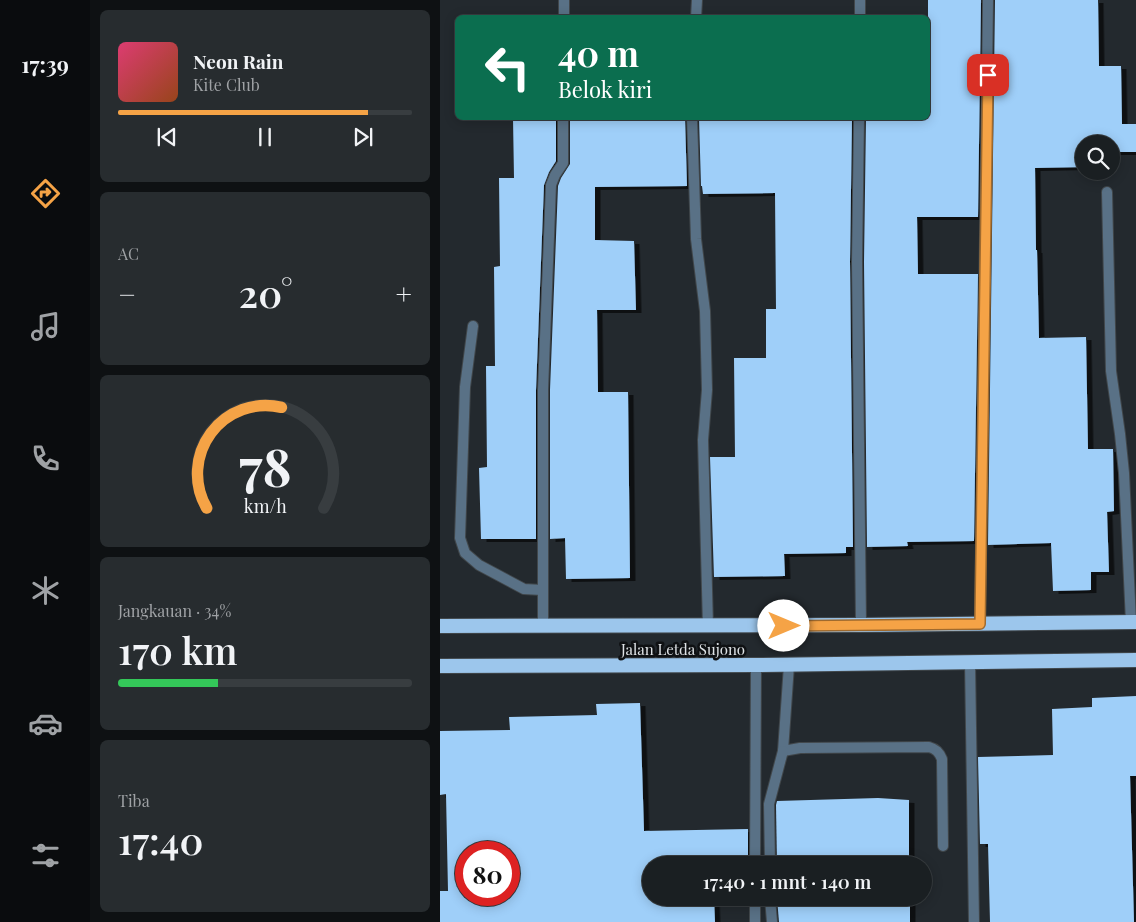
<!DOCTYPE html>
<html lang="id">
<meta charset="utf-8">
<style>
body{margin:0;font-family:"Playfair Display",serif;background:#272c2f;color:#f1f3f6;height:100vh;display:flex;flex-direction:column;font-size:19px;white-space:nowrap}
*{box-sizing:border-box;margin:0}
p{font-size:16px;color:#9fa2a5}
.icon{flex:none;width:28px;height:28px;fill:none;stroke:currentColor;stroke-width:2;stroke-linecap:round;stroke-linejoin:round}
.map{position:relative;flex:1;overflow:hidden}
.side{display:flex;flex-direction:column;gap:10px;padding:10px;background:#0e1113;width:350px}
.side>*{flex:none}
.banner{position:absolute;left:15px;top:15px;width:475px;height:105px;border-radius:8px;box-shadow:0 2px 12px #0003,0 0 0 1px #383d40;background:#0b6e4f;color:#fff;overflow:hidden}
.fabs{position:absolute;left:635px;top:135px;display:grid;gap:10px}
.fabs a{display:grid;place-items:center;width:45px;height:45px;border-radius:50%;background:#1a1f22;box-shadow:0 2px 12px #0003,0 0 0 1px #383d40;font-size:25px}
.speed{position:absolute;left:15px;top:841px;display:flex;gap:10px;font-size:25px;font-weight:700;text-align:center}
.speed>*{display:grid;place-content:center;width:65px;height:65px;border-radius:50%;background:#1a1f22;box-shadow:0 2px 12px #0003,0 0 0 1px #383d40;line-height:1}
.speed .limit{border:8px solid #d22;background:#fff;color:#111}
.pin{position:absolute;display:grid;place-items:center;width:42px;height:42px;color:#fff;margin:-21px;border-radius:10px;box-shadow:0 2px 8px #0006}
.me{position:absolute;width:55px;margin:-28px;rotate:90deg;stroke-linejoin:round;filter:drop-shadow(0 0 4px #0008)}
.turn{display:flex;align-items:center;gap:18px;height:105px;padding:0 20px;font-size:22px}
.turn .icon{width:65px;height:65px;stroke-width:2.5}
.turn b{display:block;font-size:35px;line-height:42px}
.big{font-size:38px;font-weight:600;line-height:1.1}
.side .tile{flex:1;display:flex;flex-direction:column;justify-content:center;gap:8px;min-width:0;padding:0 18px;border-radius:8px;background:#272c2f}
.side .dial{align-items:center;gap:0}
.dial svg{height:130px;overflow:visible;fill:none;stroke:#383d40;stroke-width:7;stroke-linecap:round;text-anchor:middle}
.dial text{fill:#f1f3f6;stroke:none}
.song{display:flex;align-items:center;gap:15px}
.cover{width:60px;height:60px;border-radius:8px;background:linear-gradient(135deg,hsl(340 70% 55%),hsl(20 70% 35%))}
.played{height:5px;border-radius:2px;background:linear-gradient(90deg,#f5a346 85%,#383d40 85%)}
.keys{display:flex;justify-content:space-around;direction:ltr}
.heat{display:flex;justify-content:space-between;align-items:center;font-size:28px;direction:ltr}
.charge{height:8px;border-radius:4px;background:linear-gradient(90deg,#34c759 34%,#383d40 0)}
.trip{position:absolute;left:202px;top:856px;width:290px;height:50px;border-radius:25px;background:#1a1f22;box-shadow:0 2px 12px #0003,0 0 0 1px #383d40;font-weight:600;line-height:50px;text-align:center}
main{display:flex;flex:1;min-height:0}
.dock{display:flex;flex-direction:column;width:90px;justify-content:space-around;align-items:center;background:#0a0c0e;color:#9fa2a5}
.dock .icon{width:35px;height:35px}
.dock .selected{color:#f5a346}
.dock b{font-size:22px;color:#f1f3f6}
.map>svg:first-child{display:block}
.building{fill:#9fcff9;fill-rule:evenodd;filter:url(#shadow)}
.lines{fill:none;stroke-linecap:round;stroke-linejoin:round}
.service-casing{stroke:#41474b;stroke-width:12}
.minor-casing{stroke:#41474b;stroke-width:12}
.trunk-casing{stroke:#41474b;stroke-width:16}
.service{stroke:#597186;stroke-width:10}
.minor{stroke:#597186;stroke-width:10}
.trunk{stroke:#9cc6ec;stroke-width:14}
.route-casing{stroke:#9f6a2e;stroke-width:12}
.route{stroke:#f5a346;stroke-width:9}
.labels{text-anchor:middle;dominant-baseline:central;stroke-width:5;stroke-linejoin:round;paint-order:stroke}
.street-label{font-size:15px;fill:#dee2e5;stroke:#0f1113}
</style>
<main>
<nav class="dock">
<b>17:39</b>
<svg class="icon selected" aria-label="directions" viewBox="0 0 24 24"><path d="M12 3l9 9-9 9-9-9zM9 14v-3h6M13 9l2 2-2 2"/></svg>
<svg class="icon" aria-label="music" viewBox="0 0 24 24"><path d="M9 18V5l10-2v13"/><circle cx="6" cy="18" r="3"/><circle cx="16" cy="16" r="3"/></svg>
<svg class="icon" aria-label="phone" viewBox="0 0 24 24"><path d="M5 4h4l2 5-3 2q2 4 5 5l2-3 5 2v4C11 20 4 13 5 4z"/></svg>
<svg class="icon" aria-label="climate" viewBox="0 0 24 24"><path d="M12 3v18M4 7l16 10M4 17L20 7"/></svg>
<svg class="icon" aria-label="car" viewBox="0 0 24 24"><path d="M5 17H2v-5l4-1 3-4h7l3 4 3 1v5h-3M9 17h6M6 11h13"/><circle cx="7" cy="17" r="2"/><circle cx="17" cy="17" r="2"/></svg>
<svg class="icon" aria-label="filters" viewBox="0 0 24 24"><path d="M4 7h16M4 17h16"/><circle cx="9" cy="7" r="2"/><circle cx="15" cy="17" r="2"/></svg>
</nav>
<section class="side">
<div class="tile">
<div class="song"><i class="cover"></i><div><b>Neon Rain</b><p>Kite Club</p></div></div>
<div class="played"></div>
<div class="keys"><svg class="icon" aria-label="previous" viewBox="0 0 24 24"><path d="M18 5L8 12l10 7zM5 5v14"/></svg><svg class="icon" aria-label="pause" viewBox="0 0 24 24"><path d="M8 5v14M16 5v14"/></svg><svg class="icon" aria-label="next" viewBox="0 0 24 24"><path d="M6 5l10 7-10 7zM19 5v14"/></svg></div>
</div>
<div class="tile"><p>AC</p>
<div class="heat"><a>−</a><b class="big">20°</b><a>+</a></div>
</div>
<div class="tile dial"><svg viewBox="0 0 100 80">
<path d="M14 69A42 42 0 1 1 86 69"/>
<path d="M14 69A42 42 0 0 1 60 7" stroke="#f5a346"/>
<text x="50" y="56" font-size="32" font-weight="700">78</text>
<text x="50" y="72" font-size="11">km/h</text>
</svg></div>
<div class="tile"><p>Jangkauan · 34%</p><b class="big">170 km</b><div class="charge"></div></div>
<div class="tile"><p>Tiba</p><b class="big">17:40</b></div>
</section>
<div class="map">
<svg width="696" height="922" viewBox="0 0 696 922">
<defs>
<filter id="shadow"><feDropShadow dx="5.5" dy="3" stdDeviation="0" flood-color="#0009"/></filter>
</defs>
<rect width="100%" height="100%" fill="#23292e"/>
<g class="building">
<path d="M488,0H541L538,217H477L478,274H538L534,541L467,542L468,546L427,547L424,262L426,118H488Z"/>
<path d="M555,0H658L659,66H681L682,124H696V152H671V144H644V167L595,168L596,250H597L599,338L646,337L648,449H673L674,511L667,512L669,572H651V590L613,591L611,543L548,545Z"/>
<path d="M73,118H116V161L109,172L104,185L96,390V539H41L39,468L47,467L46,366H55L54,267L60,266L59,178H74Z"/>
<path d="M130,118H245L247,186L155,187V240L194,241L196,310H157L158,392H188L190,578L126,579L125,538L110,539V390L118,186L121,178L130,164Z"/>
<path d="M259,118H412L410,262L413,547H406V553L344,554L345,576L274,577L270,457H295L294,358H326V309H336L335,193L263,194L262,186H261Z"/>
<path d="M696,696V776H690L694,922H550L548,844H540L538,757L613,755L612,709L652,707V698Z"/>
<path d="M200,703L204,831L308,829V865H211V898H274L275,922H0V891H8L6,794L0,795V731L70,730L69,717L157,715L156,704ZM26,852H69V895H26Z"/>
<path d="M438,798L469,800V865H337L336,805L337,801Z"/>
<path d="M337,898H470V922H339Z"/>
</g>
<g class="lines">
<defs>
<g id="service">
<path d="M667,192L671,371L680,434L684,473L691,622"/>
<path d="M33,326L25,387L20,538L25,553L39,565L84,589L102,590"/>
<path d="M349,665L343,751L360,748L489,747C496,749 499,752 502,759L503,846"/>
<path d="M330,865L329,804L343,751"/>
<path d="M330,898L332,922"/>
</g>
<g id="minor">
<path d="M124,18V0"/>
<path d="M256,18L257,0"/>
<path d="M420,18V0"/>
<path d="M252,118L256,239L265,311L267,390L263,440L268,626"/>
<path d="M419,118L417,262L421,625"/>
<path d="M540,624L548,0"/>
<path d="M103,626V390L111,185L115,175L123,163V118"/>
<path d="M530,662L534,922"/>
<path d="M315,865L316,665"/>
<path d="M315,922V898"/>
</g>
<g id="trunk">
<path d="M0,626L421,625L696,622"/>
<path d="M0,666L316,665L696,660"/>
</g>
</defs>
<use href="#service" class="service-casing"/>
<use href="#minor" class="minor-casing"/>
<use href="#trunk" class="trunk-casing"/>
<use href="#service" class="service"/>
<use href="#minor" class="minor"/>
<use href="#trunk" class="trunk"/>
</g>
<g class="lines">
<defs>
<path id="route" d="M344,626L540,624L548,75"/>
</defs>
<use href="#route" class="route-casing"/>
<use href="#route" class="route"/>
</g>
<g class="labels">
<g class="street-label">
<text x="243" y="649">Jalan Letda Sujono</text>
</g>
</g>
</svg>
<div class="fabs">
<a><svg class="icon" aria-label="search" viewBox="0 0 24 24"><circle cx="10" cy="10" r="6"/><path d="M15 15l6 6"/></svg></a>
</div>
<div class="speed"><div class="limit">80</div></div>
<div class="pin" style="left:548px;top:75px;background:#d93025"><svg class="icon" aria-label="arrive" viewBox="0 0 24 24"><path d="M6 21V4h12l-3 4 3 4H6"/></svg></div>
<svg class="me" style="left:344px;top:626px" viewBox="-20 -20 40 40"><circle r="19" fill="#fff"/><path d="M0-13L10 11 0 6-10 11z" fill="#f5a346"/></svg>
<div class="trip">17:40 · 1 mnt · 140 m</div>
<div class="banner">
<div class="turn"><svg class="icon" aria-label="left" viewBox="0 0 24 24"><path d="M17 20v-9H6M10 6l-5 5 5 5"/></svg><div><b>40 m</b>Belok kiri</div></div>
</div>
</div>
</main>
